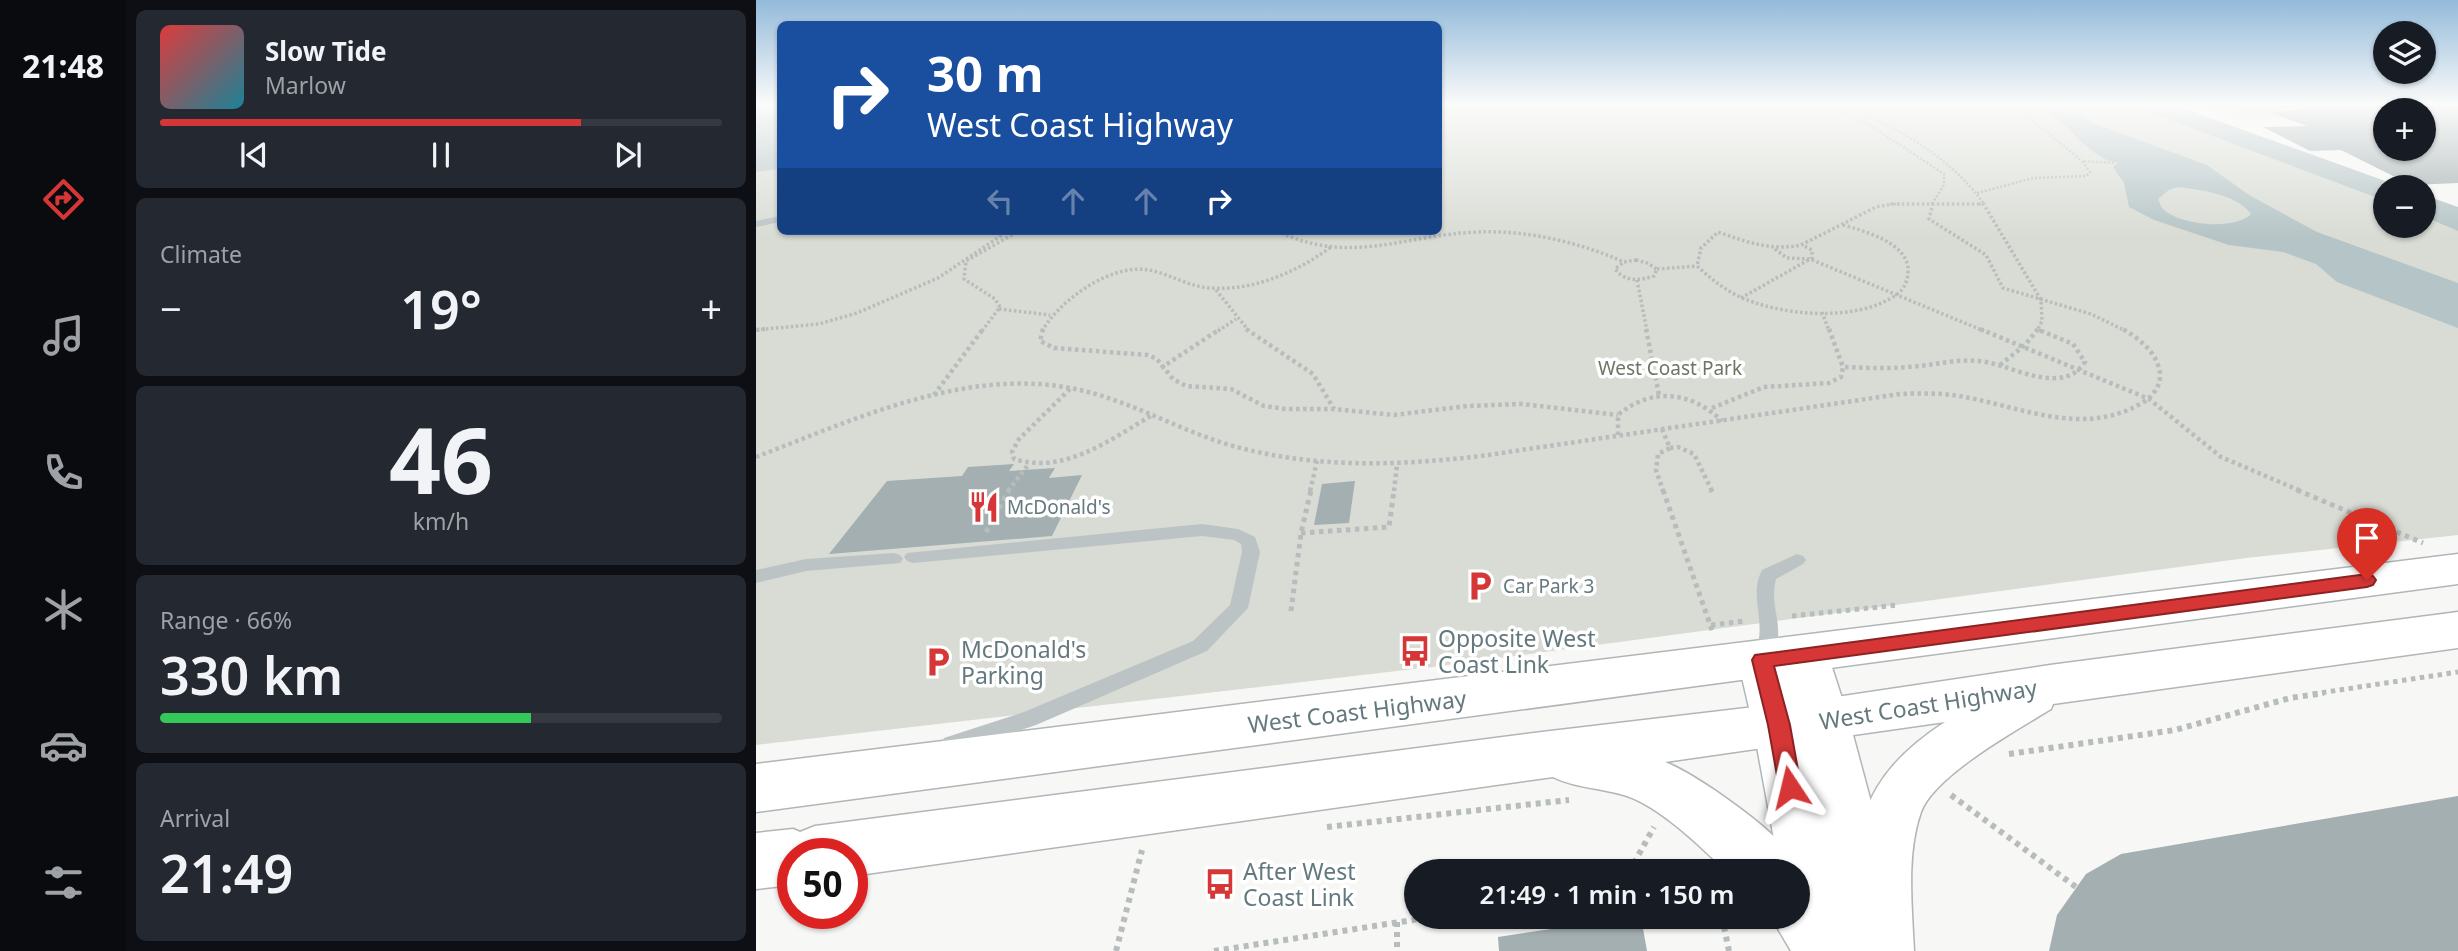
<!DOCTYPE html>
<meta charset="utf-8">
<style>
body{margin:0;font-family:"Noto Sans",sans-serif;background:#242831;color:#f1f3f6;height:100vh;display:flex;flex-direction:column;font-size:26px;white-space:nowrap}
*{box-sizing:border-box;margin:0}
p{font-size:23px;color:#9ea1a6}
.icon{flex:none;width:38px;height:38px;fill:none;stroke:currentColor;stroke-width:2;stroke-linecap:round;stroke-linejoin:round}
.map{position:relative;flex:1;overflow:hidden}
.sheet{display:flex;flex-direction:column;gap:10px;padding:10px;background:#0d0f14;width:630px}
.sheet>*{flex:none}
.hud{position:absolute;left:21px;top:21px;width:665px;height:214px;border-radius:10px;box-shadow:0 2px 5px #0004;background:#1a4fa0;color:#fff;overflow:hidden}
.tools{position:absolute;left:1617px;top:21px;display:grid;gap:14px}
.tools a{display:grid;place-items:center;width:63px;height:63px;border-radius:50%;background:#171b24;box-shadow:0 2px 5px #0004;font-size:35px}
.speed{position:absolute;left:21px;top:838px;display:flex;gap:14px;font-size:35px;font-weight:700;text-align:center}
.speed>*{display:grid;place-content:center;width:91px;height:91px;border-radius:50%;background:#171b24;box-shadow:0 2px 5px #0004;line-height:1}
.speed .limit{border:10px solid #d22;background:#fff;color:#111}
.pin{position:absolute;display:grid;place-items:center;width:60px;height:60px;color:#fff;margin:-72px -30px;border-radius:50% 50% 50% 0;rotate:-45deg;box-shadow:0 0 7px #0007}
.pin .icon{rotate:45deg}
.me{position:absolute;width:77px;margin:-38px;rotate:350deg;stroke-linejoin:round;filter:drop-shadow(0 0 5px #0008)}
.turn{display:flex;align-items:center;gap:24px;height:147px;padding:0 35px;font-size:32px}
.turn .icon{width:91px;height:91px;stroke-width:2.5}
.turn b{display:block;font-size:49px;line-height:60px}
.lanes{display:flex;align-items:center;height:66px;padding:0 35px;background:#0003;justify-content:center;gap:35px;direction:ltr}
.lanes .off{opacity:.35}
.big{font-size:52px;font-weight:600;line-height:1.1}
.sheet .widget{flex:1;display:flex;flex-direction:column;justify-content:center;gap:10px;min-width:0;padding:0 24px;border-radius:10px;background:#242831}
.sheet .dial{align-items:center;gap:0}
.dial b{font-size:91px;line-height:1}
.song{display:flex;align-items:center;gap:21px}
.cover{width:84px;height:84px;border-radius:10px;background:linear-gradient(135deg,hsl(0 70% 55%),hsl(190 70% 35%))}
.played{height:7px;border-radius:4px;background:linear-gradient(90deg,#d63636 75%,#363941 75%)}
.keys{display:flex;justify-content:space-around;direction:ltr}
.heat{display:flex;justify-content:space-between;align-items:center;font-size:38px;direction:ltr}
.charge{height:10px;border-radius:5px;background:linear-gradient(90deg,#34c759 66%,#363941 0)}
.trip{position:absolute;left:648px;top:859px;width:406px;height:70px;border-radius:35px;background:#171b24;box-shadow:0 2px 5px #0004;font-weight:600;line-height:70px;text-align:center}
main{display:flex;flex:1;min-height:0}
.dock{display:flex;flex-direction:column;width:126px;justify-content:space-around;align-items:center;background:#090b0e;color:#9ea1a6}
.dock .icon{width:49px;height:49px}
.dock .current{color:#d63636}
.dock b{font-size:32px;color:#f1f3f6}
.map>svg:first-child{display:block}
.built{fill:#e8e8e8}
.green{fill:#d8dcd4}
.water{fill:#b5c4c6;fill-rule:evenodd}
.building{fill:#a3afb1;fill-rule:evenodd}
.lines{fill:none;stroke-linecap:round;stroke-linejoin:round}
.secondary-casing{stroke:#afb7b9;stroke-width:3}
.highway-casing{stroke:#b0b6b8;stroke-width:3}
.path-far4{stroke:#b7bcbd;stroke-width:2.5;stroke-dasharray:2 2;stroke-linecap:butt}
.path-far3{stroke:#b7bcbd;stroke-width:3.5;stroke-dasharray:2.5 2.5;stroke-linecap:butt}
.path-far2{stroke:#b7bcbd;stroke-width:4.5;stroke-dasharray:3.5 3.5;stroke-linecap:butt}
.path-far1{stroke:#b7bcbd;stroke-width:5;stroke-dasharray:4.5 4.5;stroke-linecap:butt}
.path{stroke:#b7bcbd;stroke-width:6;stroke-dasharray:5 5;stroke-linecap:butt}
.lane{fill:#bcc3c4;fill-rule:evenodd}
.secondary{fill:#fff;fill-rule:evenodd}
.highway{fill:#fff;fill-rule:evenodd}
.route{fill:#d63636;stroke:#8b2323;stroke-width:2}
.labels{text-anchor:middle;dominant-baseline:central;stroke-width:7;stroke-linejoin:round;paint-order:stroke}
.park-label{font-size:19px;fill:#6b7663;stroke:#fff}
.poi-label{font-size:19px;fill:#64797d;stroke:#fff;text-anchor:start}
.near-poi-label{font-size:23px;fill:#64797d;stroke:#fff;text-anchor:start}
.near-street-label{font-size:23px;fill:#64797d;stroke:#fff}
</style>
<main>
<nav class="dock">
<b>21:48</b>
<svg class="icon current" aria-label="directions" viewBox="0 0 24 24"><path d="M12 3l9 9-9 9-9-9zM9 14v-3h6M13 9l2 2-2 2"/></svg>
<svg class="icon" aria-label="music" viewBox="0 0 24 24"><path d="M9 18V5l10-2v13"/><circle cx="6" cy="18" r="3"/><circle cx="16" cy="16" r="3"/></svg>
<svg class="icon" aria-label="phone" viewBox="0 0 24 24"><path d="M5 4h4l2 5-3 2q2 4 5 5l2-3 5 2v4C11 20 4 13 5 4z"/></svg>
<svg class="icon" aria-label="climate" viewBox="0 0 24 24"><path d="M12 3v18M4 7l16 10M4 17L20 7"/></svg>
<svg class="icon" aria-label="car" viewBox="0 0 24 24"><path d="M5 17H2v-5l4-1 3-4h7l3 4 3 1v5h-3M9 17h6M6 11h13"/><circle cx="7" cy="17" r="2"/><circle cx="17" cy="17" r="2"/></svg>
<svg class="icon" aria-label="filters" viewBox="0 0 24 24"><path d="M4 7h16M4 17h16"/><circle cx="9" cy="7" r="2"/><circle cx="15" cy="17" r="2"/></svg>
</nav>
<section class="sheet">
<div class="widget">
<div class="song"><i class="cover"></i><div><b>Slow Tide</b><p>Marlow</p></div></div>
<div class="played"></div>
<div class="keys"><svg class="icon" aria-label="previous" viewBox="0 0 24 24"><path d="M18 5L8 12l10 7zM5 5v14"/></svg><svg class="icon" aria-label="pause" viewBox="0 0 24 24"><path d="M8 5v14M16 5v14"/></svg><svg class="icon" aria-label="next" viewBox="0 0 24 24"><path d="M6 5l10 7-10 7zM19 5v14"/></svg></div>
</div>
<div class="widget"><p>Climate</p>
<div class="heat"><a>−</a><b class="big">19°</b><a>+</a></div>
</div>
<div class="widget dial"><b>46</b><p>km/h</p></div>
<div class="widget"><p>Range · 66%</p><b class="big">330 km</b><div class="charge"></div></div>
<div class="widget"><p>Arrival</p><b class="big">21:49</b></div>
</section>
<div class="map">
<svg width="1702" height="951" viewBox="0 0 1702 951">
<rect width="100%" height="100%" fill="#f7f7f5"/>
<path class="built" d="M1430,104H1702V114L1668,115V110H1629V116L1478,120Z"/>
<path class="green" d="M683,104H1371L1629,201V226H1668V217L1702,231V535L1490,558L684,666L0,745V172L24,169V231H682Z"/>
<g class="water">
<path d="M0,104H24V169L0,172Z"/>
<path d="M1275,104H1306L1339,124L1451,165L1493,195L1561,232L1702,283V328L1581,282L1560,264L1527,252L1473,245L1398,220L1373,207L1368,183L1357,167L1362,163C1357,161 1351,161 1347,158C1321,144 1303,111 1275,104ZM1422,187C1446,190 1480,194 1495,214C1479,231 1423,225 1407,209C1404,206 1404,202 1402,199L1413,190Z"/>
<path d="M1371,104H1415L1646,187H1629V201Z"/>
<path d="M1668,195L1702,207V231L1668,217Z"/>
</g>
<g class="building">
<path d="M1570,104H1702V183L1655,185L1585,150L1554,151L1507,127L1551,126L1513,112L1567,107ZM1629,110H1668V149H1629Z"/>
<path d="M258,464L253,471L299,468L293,478L326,475L296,536L73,554L131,481L206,476L212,467Z"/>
<path d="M599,481L593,523L558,525L566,484Z"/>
<path d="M1702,796V951H1293L1301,915L1330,874L1365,854Z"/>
<path d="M876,917H885L891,951H743L742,937Z"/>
</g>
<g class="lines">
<defs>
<path id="secondary" d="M1048,636L1065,642L1072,655L1093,720L1155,951H1038L1032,917H1041V872H1024L997,725L982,660L989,647L1006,641L1023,647L1026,652L1031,642Z"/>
<g id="highway">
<path d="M1702,554V584L0,812V764Z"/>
<path d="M1702,612V648L1297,704L1295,709C1261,730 1179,775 1165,812C1150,854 1156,907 1158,951H1035L1015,917H1041V877L1062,886L1095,934C1097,834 1100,780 1189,722L909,762C938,773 1014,826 1032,852C1035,857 1038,865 1040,872H971C945,847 904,807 871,796C846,788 819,788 797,777L96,876V854H37V885L0,889V833L37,829L44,832L59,826L786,732L1067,699L1294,665Z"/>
</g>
</defs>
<use href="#secondary" class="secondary-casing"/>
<use href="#highway" class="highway-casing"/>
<g class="path-far4">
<path d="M1062,104L1112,124L1188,174V185L1176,204"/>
<path d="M1082,104C1136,123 1195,157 1228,204"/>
<path d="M1245,104L1263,109L1326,161"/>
<path d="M682,114L758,104"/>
<path d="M1221,193L1278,178L1330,176L1334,172L1326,161L1359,163"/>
<path d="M1134,204H1149"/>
<path d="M1223,204H1227"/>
</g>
<g class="path-far3">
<path d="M1177,203L1173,219L1230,255L1247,288L1335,314L1370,331"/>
<path d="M1227,203L1285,300L1286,321L1281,331"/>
<path d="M1087,225C1108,231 1154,243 1152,272C1152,280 1148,290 1140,295C1100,323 1022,316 980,295C965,287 953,277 941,266L945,248L962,232C990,242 1015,251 1045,245L1120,207L1136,204H1227"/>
<path d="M521,231C594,266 647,235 721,232C772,230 822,242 868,262"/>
<path d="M1019,249L1031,258L1054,259L1228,331"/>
<path d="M880,260L891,263L901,269L898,276C883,281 869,282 859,269L868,262Z"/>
<path d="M901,269L941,266"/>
<path d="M881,280L891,331"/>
<path d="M460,290L493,331"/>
<path d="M985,298L1056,258V250L1046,245"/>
<path d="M243,309L294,315"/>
<path d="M1066,312L1073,331"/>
<path d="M0,330L63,324L101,313L182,278L252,231"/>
<path d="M1283,330L1286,331"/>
<path d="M226,331L244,307L239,299L208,279L210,261L263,231"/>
<path d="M286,331C304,300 355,263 393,270C414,274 433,287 455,288C498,291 541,272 575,247"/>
<path d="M462,331L480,319"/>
</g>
<g class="path-far2">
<path d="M287,329L284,341L298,348L392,355L401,359L417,379L430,386L475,389L508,406L529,409H578L638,415L711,406L766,404L862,415"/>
<path d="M490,329L557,374L578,409"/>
<path d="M890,329L903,395"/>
<path d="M1073,329L1087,367"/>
<path d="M1224,329L1393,399L1465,457L1545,491"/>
<path d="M0,330L9,329"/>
<path d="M1244,365L1269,345L1282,329"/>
<path d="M405,368L464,329"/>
<path d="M314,389L263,439L256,452L258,459C309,475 355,439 398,414"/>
<path d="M178,395L227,329"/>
<path d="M956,408L1008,387L1073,383L1085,377L1087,367C1112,368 1138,369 1163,366C1183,364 1202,359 1223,361C1250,364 1274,380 1302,378C1314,377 1322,372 1329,362L1317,344L1283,330"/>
<path d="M906,429L914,448L902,454L900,470L907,491"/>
<path d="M862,435V415C895,387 935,391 966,421"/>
<path d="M914,448L922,447L938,454L956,491"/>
<path d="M0,457C94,421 199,372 302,386C362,394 411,425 467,443C552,469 639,466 725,456L1144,394C1164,393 1184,393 1203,396C1264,406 1326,438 1386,403C1399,395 1407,383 1403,368C1398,350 1382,338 1367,329"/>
<path d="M252,491L272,465"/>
<path d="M554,491L561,461"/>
<path d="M638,491L641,465"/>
</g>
<g class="path-far1">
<path d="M907,490L957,633"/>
<path d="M955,490L956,492"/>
<path d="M1541,490L1667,543"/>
<path d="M230,532L253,490"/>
<path d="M545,533L633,527L638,490"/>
<path d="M535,611L545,533L555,490"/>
<path d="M1036,616L1142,605"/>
<path d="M955,625L989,621"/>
<path d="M1557,694L1702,672"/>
</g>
<g class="path">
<path d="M1253,754L1419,730L1534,698L1568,693"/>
<path d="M1195,795L1320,887"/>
<path d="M571,827L813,800"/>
<path d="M873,872L898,827"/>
<path d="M902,917L916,928"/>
<path d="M966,917L973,951"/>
<path d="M641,922V951"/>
<path d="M360,951L386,850"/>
<path d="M458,951L676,917"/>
</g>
<g class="lane">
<path d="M1465,104H1476L1488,108L1567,104L1488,112Z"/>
<path d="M24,216V222L0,227V221Z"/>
<path d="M446,524L482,529L499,537L504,552L492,608L451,651L280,725L196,753L188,750L185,744L188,738L268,712L437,641L474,605L486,552L485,544L478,540L446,536L157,563L151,561L148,557L151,553Z"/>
<path d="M138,553L144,555L147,559L144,563L50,571L0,583V570L50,559Z"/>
<path d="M1041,554L1047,556L1050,560L1047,564L1020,579C1012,612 1033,626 1014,663L1007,666L1000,663L997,658C1014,623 991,598 1006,570Z"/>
</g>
<use href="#secondary" class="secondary"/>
<use href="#highway" class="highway"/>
</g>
<linearGradient id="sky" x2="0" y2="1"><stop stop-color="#93bada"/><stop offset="0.44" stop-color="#fbfbfa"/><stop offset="1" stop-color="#fbfbfa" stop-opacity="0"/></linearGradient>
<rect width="1702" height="237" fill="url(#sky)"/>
<path class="route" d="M1611,574L1617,576L1620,580L1617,585L1611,587L1018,666L1034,725L1045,787L1042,794L1034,797L1026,794L1023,787L1012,725L996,660L999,655Z"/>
<defs>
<symbol id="restaurant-bare" viewBox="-9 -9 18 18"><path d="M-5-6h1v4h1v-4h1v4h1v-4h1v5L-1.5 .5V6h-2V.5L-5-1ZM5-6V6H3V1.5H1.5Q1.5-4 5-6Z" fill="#d63636" stroke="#fff" stroke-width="2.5" paint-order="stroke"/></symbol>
<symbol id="parking-bare" viewBox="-9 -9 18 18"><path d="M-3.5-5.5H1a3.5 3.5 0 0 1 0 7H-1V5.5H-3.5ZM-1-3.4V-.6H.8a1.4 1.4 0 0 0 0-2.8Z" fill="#d63636" stroke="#fff" stroke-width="2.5" paint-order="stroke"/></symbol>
<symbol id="bus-bare" viewBox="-9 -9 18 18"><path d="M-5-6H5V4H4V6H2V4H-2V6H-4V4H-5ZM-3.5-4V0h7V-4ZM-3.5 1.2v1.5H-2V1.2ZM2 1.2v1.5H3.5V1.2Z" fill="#d63636" stroke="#fff" stroke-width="2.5" paint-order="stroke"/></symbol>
</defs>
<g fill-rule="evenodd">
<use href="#restaurant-bare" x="206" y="485" width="44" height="44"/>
<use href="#parking-bare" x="702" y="564" width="44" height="44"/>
<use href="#bus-bare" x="637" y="629" width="44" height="44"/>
<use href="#parking-bare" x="160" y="640" width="44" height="44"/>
<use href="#bus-bare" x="442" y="862" width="44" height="44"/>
</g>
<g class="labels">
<g class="park-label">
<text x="914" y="368">West Coast Park</text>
</g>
<g class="poi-label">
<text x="251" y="507">McDonald's</text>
<text x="747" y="586">Car Park 3</text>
</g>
<g class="near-poi-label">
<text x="682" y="638">Opposite West<tspan x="682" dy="26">Coast Link</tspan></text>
<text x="205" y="649">McDonald's<tspan x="205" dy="26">Parking</tspan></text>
<text x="487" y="871">After West<tspan x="487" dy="26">Coast Link</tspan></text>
</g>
<g class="near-street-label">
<text transform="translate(1172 704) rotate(-9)">West Coast Highway</text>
<text transform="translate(601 711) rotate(-7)">West Coast Highway</text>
</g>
</g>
</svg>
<div class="tools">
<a><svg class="icon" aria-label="layers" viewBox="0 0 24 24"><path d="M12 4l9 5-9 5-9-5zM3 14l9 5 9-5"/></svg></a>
<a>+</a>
<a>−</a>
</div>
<div class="speed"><div class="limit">50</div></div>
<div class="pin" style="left:1611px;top:580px;background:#d93025"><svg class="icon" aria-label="arrive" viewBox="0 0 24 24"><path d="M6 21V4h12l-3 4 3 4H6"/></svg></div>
<svg class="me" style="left:1034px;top:787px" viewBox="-20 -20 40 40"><path d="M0-17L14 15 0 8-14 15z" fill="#d63636" stroke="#fff" stroke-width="4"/></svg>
<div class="trip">21:49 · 1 min · 150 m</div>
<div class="hud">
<div class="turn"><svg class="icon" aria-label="right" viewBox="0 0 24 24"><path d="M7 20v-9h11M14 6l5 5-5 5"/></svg><div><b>30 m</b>West Coast Highway</div></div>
<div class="lanes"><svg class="icon off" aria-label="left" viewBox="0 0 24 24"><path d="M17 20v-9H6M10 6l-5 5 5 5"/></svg><svg class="icon off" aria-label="ahead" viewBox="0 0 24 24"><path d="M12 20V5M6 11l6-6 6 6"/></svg><svg class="icon off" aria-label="ahead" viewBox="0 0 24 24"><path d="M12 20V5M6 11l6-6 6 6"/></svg><svg class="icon" aria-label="right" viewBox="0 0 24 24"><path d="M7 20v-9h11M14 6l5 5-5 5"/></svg></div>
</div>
</div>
</main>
